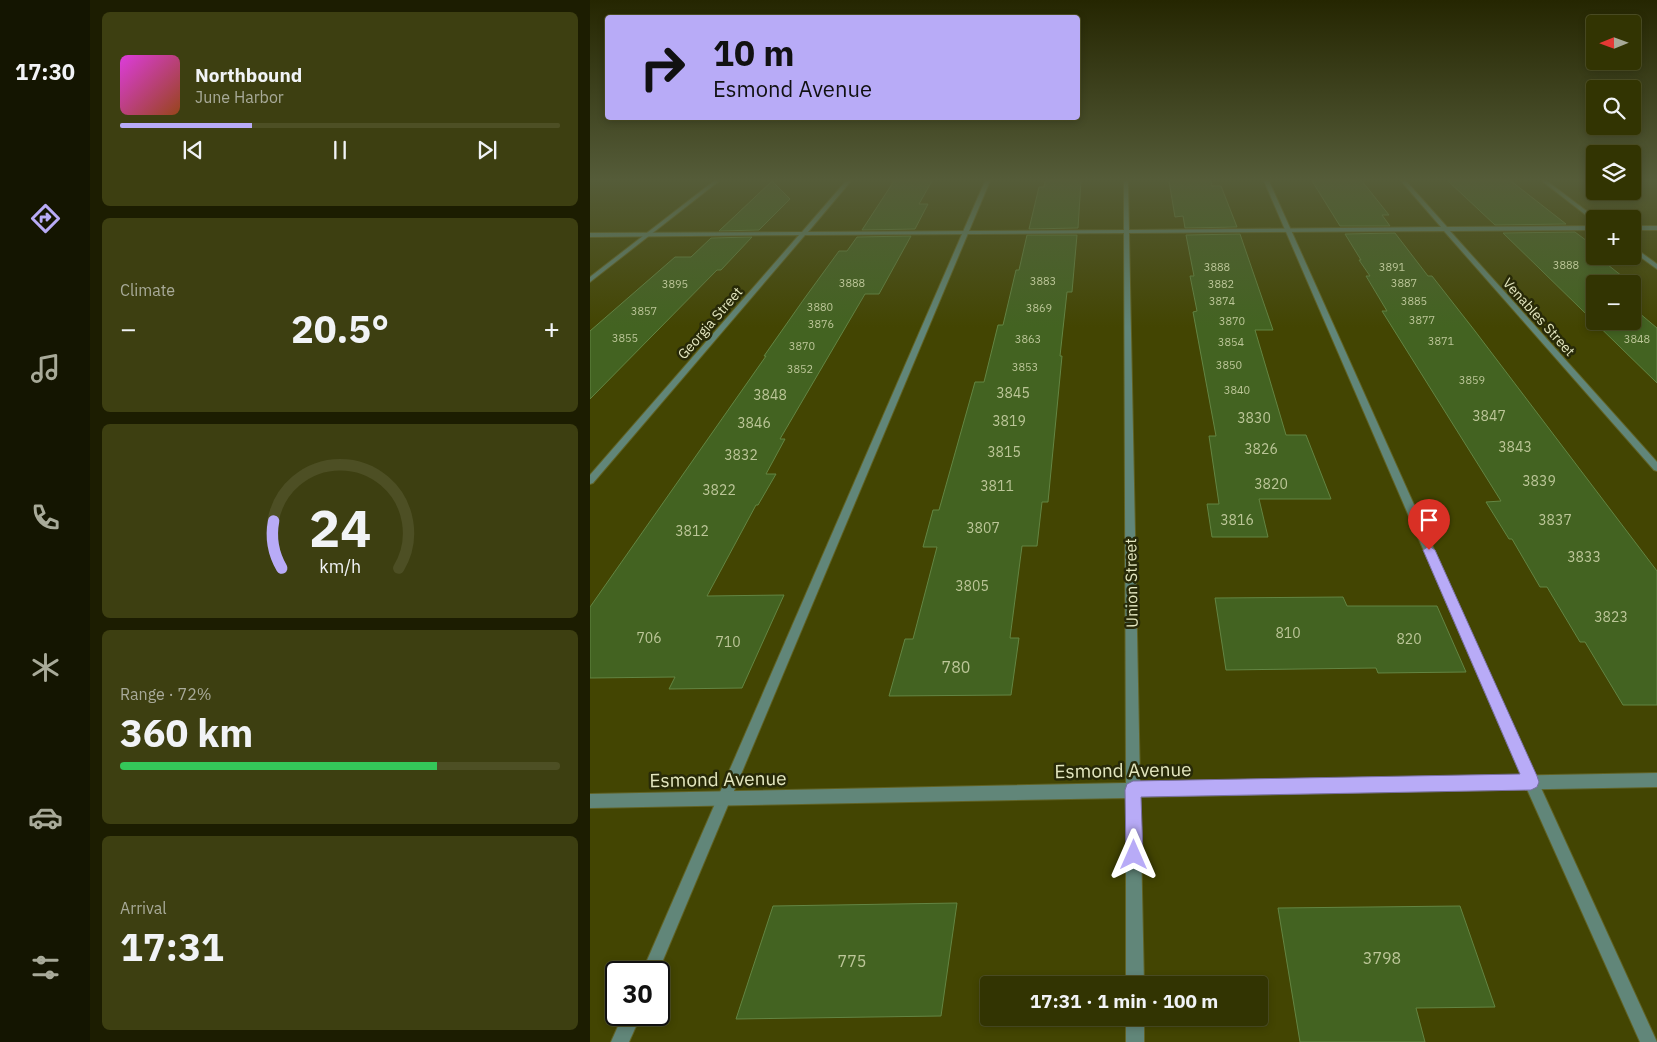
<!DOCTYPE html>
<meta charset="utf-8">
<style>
body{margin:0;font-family:"IBM Plex Sans",sans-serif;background:#3d3f11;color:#f1f3f6;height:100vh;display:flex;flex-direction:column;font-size:19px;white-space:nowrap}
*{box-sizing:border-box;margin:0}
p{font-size:16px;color:#a8aa99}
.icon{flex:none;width:28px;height:28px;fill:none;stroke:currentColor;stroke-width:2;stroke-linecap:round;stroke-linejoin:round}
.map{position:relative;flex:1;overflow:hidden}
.details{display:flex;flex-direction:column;gap:12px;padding:12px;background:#1c1d01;width:500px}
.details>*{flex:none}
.top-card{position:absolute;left:15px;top:15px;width:475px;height:105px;border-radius:5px;box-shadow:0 2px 8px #0003,0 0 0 1px #4d4f24;background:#b8abf7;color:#111;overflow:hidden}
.needle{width:32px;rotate:269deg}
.buttons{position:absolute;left:996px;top:15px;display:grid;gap:10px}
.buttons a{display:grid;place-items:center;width:55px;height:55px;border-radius:5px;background:#323402;box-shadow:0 2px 8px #0003,0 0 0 1px #4d4f24;font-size:25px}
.speed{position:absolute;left:15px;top:961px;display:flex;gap:10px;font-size:25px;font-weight:700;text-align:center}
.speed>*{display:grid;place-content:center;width:65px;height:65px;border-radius:50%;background:#323402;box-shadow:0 2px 8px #0003,0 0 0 1px #4d4f24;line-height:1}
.speed .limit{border:2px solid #111;border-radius:8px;background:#fff;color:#111}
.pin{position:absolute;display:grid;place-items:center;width:42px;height:42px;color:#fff;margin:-51px -21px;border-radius:50% 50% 50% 0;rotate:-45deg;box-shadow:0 0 5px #0007}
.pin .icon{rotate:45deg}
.me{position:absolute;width:55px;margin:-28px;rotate:0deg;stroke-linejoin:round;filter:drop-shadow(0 0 4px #0008)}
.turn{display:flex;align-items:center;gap:18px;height:105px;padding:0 25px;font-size:22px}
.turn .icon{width:65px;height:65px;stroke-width:2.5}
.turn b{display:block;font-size:35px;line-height:42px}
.big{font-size:38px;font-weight:800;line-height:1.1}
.details .card{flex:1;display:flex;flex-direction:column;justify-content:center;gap:8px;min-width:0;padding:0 18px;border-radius:8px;background:#3d3f11}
.details .dial{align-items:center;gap:0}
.dial svg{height:130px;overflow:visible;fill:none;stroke:#4d4f24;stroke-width:7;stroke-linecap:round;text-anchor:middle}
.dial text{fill:#f1f3f6;stroke:none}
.song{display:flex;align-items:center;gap:15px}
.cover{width:60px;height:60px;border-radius:8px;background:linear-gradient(135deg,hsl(300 70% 55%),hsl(20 70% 35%))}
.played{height:5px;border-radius:2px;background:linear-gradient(90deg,#b8abf7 30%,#4d4f24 30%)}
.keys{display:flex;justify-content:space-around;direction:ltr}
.heat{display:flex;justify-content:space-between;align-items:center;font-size:28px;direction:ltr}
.charge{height:8px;border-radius:4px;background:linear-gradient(90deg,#34c759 72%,#4d4f24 0)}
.trip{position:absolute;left:390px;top:976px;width:288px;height:50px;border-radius:5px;background:#323402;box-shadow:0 2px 8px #0003,0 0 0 1px #4d4f24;font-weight:800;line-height:50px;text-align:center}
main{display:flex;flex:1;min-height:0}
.tabs{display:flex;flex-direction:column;width:90px;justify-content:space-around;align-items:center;background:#141501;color:#a8aa99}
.tabs .icon{width:35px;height:35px}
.tabs .current{color:#b8abf7}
.tabs b{font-size:22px;color:#f1f3f6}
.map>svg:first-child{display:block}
.building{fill:#436321;stroke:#638543}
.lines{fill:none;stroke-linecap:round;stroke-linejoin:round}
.lane-casing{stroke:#606224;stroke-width:2}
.street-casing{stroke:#606224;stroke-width:2}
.lane{fill:#618679;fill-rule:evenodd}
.street{fill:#618679;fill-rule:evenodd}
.route{fill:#b8abf7;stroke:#786fa1}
.labels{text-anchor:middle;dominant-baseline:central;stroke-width:5;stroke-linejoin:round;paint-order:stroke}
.far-number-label{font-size:11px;fill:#bcc698}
.far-street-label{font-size:14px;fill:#e4e7c0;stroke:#282a08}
.number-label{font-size:14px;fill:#bcc698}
.street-label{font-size:16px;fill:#e4e7c0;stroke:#282a08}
.near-number-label{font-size:16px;fill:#bcc698}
.near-street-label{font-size:19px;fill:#e4e7c0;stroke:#282a08}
</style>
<main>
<nav class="tabs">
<b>17:30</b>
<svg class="icon current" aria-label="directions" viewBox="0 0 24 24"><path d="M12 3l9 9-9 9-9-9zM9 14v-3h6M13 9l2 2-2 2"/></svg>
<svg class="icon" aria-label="music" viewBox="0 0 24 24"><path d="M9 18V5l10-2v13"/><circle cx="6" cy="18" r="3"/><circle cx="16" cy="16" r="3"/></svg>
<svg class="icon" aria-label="phone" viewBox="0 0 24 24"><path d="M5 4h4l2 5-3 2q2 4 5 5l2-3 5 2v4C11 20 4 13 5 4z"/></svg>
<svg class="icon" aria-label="climate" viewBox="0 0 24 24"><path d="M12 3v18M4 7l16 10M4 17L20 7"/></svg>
<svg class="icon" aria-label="car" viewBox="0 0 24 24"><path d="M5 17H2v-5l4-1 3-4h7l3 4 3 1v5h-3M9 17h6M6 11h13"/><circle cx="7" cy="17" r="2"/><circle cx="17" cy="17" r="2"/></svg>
<svg class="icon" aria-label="filters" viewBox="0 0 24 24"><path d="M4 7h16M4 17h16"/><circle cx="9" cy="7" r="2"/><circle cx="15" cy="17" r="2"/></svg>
</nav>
<section class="details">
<div class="card">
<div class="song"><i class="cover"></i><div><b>Northbound</b><p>June Harbor</p></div></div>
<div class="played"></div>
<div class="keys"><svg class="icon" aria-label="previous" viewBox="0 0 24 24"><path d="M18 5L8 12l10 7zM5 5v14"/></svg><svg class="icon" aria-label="pause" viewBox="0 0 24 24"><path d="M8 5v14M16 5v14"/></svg><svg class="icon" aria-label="next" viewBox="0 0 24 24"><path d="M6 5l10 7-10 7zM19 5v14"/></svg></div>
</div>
<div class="card"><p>Climate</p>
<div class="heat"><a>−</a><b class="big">20.5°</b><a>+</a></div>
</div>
<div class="card dial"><svg viewBox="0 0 100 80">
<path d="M14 69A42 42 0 1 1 86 69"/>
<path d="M14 69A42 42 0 0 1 9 40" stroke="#b8abf7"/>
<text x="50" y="56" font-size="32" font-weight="700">24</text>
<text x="50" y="72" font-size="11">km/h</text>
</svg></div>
<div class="card"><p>Range · 72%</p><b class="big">360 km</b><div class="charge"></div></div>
<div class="card"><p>Arrival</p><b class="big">17:31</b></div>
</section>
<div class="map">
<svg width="1067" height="1042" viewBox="0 0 1067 1042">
<rect width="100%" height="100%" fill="#434502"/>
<g class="building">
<path d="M182,181L200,199L169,230L129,231Z"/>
<path d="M304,181H342L329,204H338L325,229L272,230Z"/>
<path d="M455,181H491L488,228L439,229L449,187H454Z"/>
<path d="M579,181H621L622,186H631L647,227L595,228L593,216L585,217Z"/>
<path d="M722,181H772L799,215H792L800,226H750Z"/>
<path d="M858,181H921L976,224L905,225Z"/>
<path d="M985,232L1005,247V256H1016L1008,257L1042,284H1005V321H1042V307L1067,328V383L913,233Z"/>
<path d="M805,233L838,276H842L885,331L1067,571V705H1033L995,642H990L957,587H950L922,539H919L896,502L911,501L792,311H797L776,276H780L769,260H771L755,234Z"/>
<path d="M650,234L683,330H665L696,435H716L741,499H669L678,537H622L617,504H629L619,436H626L603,312L607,311L600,276H604L596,235Z"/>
<path d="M437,235H487L482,292H477L470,356H472L458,502H452L447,546H432L420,638H429L421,695L299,696L315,639H323L347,547H333L343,510H349L385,382H394L408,325H413L426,270H429Z"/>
<path d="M321,236L289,294H275L190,439H195L176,474H186L168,505H166L117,596L194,595L152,688L79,689L85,677L0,678V607L176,356H174L214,299L249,251H257L267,237Z"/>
<path d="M162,237L131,270H127L0,399V331L85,257H101L121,238Z"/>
<path d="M753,597L757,606H847L876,672L788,673L786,668L636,670L625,598Z"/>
<path d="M367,903L351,1016L146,1019L183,906Z"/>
<path d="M870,906L905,1007L826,1008L835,1042H710L688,908Z"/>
</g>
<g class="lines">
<defs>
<g id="lane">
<path d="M124,181H129L0,282V277Z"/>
<path d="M395,181H400L68,972H52Z"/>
<path d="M674,181H679L946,777L1067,1042H1050L936,787Z"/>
<path d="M952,181H957L1007,219H1005V222Z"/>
<path d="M1042,246L1067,264V269L1042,251Z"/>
<path d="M33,1015H51L39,1042H21Z"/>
</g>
<g id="street">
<path d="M256,181H261L218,232L534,230V181H538L539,230L851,227L811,181H816L857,227L1005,226V230L860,231L1067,462V471L1064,470L854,231L539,233L550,783L1067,773V787L550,797L554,985H536V798L0,808V794L536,783L534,233L215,235L3,483L0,484V475L209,235L0,237V233L212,232Z"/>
<rect x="1042" y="226" width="25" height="4"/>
<rect x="536" y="1018" width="18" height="24"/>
</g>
</defs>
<use href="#lane" class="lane-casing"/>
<use href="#street" class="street-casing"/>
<use href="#lane" class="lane"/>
<use href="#street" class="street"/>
</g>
<linearGradient id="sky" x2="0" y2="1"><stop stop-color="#252601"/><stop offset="0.55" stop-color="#555c39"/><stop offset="1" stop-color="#555c39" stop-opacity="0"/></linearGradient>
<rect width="1067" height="327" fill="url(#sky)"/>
<path class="route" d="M839,546L845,550L947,776L949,782L947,787L941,790L551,797L553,855L550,861L544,863L538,861L536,855L535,790L537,784L543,781L930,774L833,550Z"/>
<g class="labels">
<g class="far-number-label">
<text x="976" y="265">3888</text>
<text x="627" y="267">3888</text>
<text x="802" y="267">3891</text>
<text x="453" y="281">3883</text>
<text x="262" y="283">3888</text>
<text x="814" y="283">3887</text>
<text x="85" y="284">3895</text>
<text x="631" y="284">3882</text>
<text x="632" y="301">3874</text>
<text x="824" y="301">3885</text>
<text x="230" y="307">3880</text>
<text x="449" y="308">3869</text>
<text x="54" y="311">3857</text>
<text x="832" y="320">3877</text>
<text x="642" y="321">3870</text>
<text x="231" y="324">3876</text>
<text x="35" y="338">3855</text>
<text x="438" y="339">3863</text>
<text x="1047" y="339">3848</text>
<text x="851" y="341">3871</text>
<text x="641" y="342">3854</text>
<text x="212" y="346">3870</text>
<text x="639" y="365">3850</text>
<text x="435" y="367">3853</text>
<text x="210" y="369">3852</text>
<text x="882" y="380">3859</text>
<text x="647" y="390">3840</text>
</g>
<g class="far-street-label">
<text transform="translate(949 317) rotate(48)">Venables Street</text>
<text transform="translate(120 323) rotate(-49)">Georgia Street</text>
</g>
<g class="number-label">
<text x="423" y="393">3845</text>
<text x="180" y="395">3848</text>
<text x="899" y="416">3847</text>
<text x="664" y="418">3830</text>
<text x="419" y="421">3819</text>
<text x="164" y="423">3846</text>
<text x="925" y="447">3843</text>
<text x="671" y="449">3826</text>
<text x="414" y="452">3815</text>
<text x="151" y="455">3832</text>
<text x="949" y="481">3839</text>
<text x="681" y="484">3820</text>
<text x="407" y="486">3811</text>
<text x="129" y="490">3822</text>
<text x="647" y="520">3816</text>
<text x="965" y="520">3837</text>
<text x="393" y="528">3807</text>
<text x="102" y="531">3812</text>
<text x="994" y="557">3833</text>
<text x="382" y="586">3805</text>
<text x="1021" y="617">3823</text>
<text x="698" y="633">810</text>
<text x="59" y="638">706</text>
<text x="819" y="639">820</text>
<text x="138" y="642">710</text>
</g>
<g class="street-label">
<text transform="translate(541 583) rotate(-91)">Union Street</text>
</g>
<g class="near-number-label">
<text x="366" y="667">780</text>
<text x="792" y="958">3798</text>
<text x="262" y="961">775</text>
</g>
<g class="near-street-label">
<text transform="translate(533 770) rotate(-1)">Esmond Avenue</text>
<text transform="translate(128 779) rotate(-1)">Esmond Avenue</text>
</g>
</g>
</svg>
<div class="buttons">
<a><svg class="needle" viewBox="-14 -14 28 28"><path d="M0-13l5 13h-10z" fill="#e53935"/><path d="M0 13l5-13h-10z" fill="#a8aa99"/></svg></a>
<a><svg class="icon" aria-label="search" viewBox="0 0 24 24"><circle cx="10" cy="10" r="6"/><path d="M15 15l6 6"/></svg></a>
<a><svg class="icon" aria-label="layers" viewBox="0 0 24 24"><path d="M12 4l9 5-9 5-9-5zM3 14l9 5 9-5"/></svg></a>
<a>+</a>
<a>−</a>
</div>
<div class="speed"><div class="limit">30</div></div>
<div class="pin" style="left:839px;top:550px;background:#d93025"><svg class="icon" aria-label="arrive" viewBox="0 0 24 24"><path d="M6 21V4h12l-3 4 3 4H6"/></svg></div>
<svg class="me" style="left:544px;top:855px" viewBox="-20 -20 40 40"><path d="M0-17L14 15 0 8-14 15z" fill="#b8abf7" stroke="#fff" stroke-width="4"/></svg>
<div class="trip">17:31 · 1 min · 100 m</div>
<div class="top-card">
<div class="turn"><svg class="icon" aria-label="right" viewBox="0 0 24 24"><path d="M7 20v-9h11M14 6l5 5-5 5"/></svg><div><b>10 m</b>Esmond Avenue</div></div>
</div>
</div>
</main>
